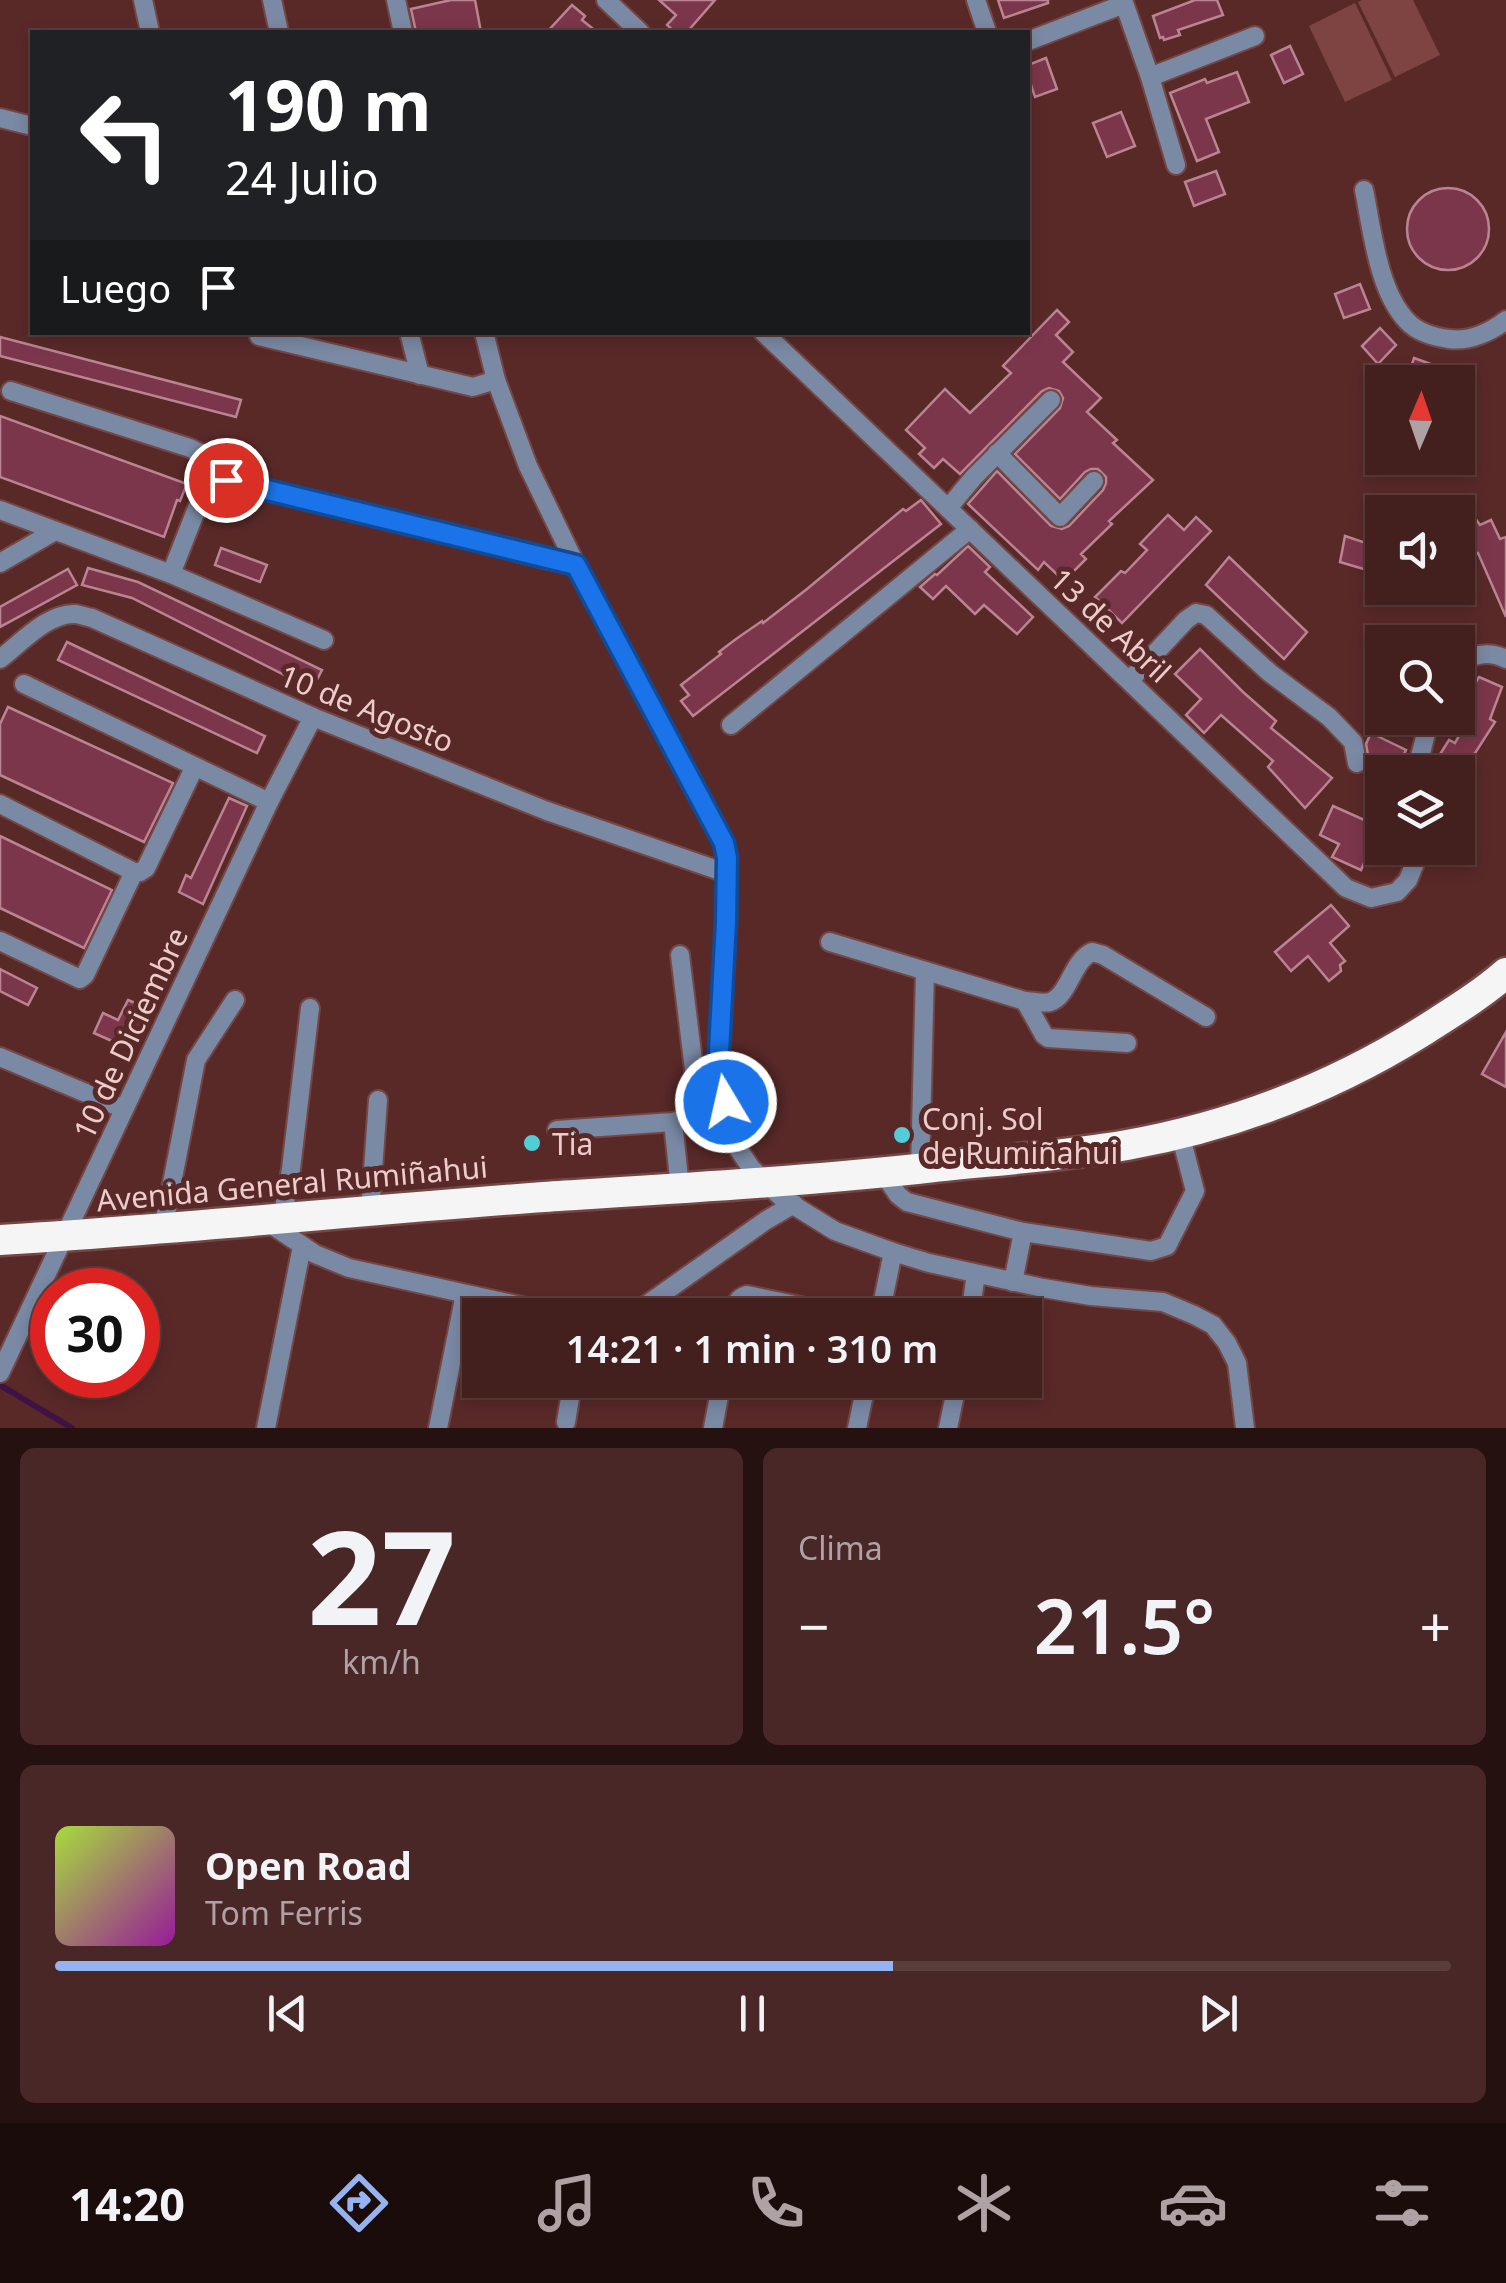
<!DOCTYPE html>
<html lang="es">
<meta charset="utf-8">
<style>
body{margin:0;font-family:"Noto Sans",sans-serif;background:#4a2727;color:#f1f3f6;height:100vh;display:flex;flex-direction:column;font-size:38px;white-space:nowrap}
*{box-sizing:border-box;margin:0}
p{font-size:32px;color:#afa2a4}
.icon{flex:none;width:55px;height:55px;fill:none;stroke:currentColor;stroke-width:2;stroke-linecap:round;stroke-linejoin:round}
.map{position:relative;height:1428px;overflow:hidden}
.drawer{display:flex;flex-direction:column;gap:20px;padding:20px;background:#251110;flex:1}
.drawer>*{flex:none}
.banner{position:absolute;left:30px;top:30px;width:1000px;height:305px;border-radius:0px;box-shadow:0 5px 15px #0003,0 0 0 2px #5b3d3c;background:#202124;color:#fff;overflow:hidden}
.needle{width:65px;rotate:2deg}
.tools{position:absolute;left:1365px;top:365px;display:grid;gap:20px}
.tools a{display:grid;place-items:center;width:110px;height:110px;border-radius:0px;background:#431f1e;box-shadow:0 5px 15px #0003,0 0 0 2px #5b3d3c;font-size:50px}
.speed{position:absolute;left:30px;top:1268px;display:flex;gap:20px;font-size:50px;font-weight:700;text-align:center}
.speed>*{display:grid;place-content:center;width:130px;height:130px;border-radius:50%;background:#431f1e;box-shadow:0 5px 15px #0003,0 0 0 2px #5b3d3c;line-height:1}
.speed .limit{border:15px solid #d22;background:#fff;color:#111}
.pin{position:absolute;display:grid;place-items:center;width:85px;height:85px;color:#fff;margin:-42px;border:5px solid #fff;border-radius:50%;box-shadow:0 2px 10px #0007}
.me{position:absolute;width:110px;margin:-55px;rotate:351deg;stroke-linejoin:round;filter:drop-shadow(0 0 8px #0008)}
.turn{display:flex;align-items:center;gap:35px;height:210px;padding:0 30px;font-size:45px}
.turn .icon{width:130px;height:130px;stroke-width:2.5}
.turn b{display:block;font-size:70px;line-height:85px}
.then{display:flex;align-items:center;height:95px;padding:0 30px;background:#0003;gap:20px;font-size:38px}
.big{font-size:75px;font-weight:600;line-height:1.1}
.drawer .card{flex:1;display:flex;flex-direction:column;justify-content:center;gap:15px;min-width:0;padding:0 35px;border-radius:15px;background:#4a2727}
.drawer .dial{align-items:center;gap:0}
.dial b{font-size:130px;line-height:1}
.song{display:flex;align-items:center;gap:30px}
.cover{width:120px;height:120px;border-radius:15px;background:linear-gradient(135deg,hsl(80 70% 55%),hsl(300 70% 35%))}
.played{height:10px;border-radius:5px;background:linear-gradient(90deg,#95b2f1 60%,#5b3d3c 60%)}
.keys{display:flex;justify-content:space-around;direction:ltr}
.heat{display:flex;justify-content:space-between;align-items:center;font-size:55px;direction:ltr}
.drawer .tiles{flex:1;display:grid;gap:20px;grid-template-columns:1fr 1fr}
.card:last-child{grid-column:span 2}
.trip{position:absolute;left:462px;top:1298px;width:580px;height:100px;border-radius:0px;background:#431f1e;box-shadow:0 5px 15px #0003,0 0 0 2px #5b3d3c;font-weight:600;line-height:100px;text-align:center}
.tabs{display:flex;height:160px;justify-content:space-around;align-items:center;background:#1b0c0c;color:#afa2a4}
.tabs .icon{width:70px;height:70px}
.tabs .on{color:#95b2f1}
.tabs b{font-size:45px;color:#f1f3f6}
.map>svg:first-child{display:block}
.park{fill:#7e4442}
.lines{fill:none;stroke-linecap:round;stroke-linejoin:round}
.stream{stroke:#3e1244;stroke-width:6}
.building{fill:#7b364b;stroke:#bb8492;stroke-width:2.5}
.minor-casing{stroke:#734745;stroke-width:22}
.highway-casing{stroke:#734745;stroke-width:35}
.minor{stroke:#7a89a4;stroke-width:18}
.highway{stroke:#f5f5f5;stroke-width:30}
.route-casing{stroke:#114b97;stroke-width:25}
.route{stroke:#1a73e8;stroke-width:18}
.poi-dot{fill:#52ccd6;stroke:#592928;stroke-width:4}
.labels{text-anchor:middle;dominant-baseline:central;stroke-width:10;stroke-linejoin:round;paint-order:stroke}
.street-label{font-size:30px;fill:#eccdcb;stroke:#592928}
.poi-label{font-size:30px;fill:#eccdcb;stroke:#592928;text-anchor:start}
</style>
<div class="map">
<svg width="1506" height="1428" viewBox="0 0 1506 1428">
<rect width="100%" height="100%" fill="#592928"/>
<g class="park">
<path d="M1362,0H1413L1440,55L1395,77L1358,2Z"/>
<path d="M1355,3L1392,80L1345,102L1309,26Z"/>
</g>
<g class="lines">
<path class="stream" d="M0,1385L72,1428"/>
</g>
<g class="building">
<path d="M451,0H475L481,32H416L411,9Z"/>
<path d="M659,0H715L687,32H675L667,25L676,15Z"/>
<path d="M998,0H1048V3L1004,18Z"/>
<path d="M1195,0H1217L1223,15L1178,30L1180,35L1164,40L1163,37L1160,38L1153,16Z"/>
<path d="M572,5L585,16L582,20L597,32H547Z"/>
<path d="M1290,46L1303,74L1284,83L1271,55Z"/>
<path d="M1046,58L1057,89L1035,97L1028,76V65Z"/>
<path d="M1237,72L1249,102L1206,119L1219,152L1197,161L1170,93L1205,79L1207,83Z"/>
<path d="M1121,112L1135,146L1107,157L1093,123Z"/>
<path d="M1216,171L1225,194L1194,206L1185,182Z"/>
<circle cx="1448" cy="229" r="41"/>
<path d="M1360,284L1370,309L1344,318L1335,294Z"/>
<path d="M1057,310L1069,322L1056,335L1073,352L1063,362L1101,398L1087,412L1117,440L1113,443L1153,480L1109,521L1112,524L1081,554L1086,559L1064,581L1044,562L1038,570L968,504L997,471L1051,526L1062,529L1069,526L1103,490L1106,483V477L1098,469H1091L1085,472L1060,499L1015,454L1060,408L1063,398L1059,391L1049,388L1042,391L960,474L943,459L934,468L919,454L925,448L906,430L945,389L970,413L1011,373L1003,366Z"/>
<path d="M1380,328L1396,345L1378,364L1362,346Z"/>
<path d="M0,337L241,400L236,417L0,356Z"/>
<path d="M1414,358L1439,367L1433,382H1406Z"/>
<path d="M0,416L187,484L180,501L177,500L164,537L0,477Z"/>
<path d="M921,500L941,524L693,716L681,701L689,695L681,685L721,654L719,652L736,639L762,621L763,623L807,589L903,509L906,511Z"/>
<path d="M1168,515L1184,530L1196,517L1211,531L1122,623L1095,597L1121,571L1125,573L1147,550L1140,544Z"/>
<path d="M1475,518L1480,525L1491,520L1500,539L1506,537V617L1478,553L1474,554L1461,524Z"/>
<path d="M1345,536L1381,548L1377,573L1340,562Z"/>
<path d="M968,546L990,567L985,572L1033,617L1017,634L984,605L975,614L946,586L933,599L920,587L935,574L937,575Z"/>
<path d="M221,548L267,565L260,582L215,565Z"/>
<path d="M1229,557L1307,632L1284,659L1206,585Z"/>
<path d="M88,568L138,582L322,670L312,689L132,598L82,585Z"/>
<path d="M68,569L77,585L0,627V607Z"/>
<path d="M67,642L265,736L257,753L58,660Z"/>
<path d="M1200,649L1243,692L1276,721L1271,728L1332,778L1305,808L1268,767L1273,761L1221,715L1204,733L1186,715L1201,699L1175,674Z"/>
<path d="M1479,677L1502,687L1490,719L1495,722L1463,772H1429L1449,740L1455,743L1474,708L1464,702Z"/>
<path d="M8,707L173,783L144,842L0,775V724Z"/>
<path d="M1371,733L1406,750L1395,772H1376L1368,768L1369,761L1366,744Z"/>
<path d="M229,798L247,806L203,904L179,892L186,875L191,878Z"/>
<path d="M1333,806L1380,827L1361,870L1332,857L1339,844L1320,835Z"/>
<path d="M0,836L112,890L84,948L0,908Z"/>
<path d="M1331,905L1349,926L1330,943L1345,961L1340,965L1341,971L1329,981L1308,956L1291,971L1275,952Z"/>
<path d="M0,969L37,988L28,1005L0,991Z"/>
<path d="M128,1000L151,1010L132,1050L94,1033L103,1013L118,1020Z"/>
<path d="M1506,1032V1087L1482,1074Z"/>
</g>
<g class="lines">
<defs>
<g id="minor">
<path d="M143,0L150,32"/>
<path d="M272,0L279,32"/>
<path d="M396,0L403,32"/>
<path d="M606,0L640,32"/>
<path d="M976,0L987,32"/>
<path d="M1123,0L1150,77L1176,165"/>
<path d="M1028,41L1124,4"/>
<path d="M1150,77L1255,36"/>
<path d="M0,118L32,126"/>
<path d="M1364,190C1372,229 1378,291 1407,321C1417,332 1434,337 1449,339C1469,342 1491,332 1506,320"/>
<path d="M409,332L420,375"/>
<path d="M484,332L496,380L528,466L576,565L724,843L727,858L726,922L718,1070L739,1150L751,1168L782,1198L835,1231L893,1252L929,1263L1043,1288L1091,1296L1163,1302L1194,1315L1213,1325L1227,1343L1237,1363L1245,1428"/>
<path d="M763,332L1346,888L1371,898L1397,892L1408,880L1415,863L1414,848"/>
<path d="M259,336L473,387L496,380"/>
<path d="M11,391L190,448L202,454L226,479"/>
<path d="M997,453L1060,517L1094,481"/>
<path d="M226,479L545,559L576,565"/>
<path d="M948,508L974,477L1051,400"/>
<path d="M0,510L171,574L324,640"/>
<path d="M0,563L55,531"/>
<path d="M171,574L197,508L226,479"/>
<path d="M0,659C20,644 48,612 76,614C81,615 86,617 92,618L313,717L547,811L726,873"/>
<path d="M1458,665C1473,654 1488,650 1506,659"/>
<path d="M1130,680L1186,620L1196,613L1206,615L1270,673L1329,717L1353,742L1357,763"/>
<path d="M24,684L269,802"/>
<path d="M731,725L970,529"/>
<path d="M1416,772L1430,718"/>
<path d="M0,804L134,872H140L146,868L194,768"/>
<path d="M0,941L80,979L85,975L134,872"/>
<path d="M830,942L1025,1001C1031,1001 1043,1004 1050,1002C1069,996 1072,961 1092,952L1103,955L1206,1017"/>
<path d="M1025,1001L1044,1035L1048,1038L1127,1043"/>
<path d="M0,1057L124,1109"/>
<path d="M673,1122L680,1188"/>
<path d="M557,1130L673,1122C686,1118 694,1116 698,1102L680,955"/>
<path d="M920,1169L925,971"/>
<path d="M883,1173L898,1195L907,1202L1023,1232L1151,1251L1167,1246L1195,1191L1180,1133"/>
<path d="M370,1212L378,1100"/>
<path d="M282,1220L291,1169L310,1008"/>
<path d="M266,1221L315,1254L349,1268L562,1315"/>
<path d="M163,1229L196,1060L235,1000"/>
<path d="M1013,1282L1023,1232"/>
<path d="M632,1315L765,1221L794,1204"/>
<path d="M734,1315C736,1305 736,1298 747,1295L844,1315"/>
<path d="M880,1315L893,1252"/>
<path d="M970,1315L976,1274"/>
<path d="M0,1373L269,802L313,717"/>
<path d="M566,1422L573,1380"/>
<path d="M266,1428L302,1246"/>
<path d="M438,1428L465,1294"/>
<path d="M713,1428L722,1380"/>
<path d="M857,1428L867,1380"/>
<path d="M948,1428L958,1380"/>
</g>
<path id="highway" d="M0,1240C182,1229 363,1210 544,1197C669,1189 793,1182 917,1169C987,1161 1057,1157 1127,1145C1232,1126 1332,1088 1423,1031C1451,1013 1481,995 1506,973"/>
</defs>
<use href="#minor" class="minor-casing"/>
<use href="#highway" class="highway-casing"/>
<use href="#minor" class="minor"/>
<use href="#highway" class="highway"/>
</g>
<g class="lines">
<defs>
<path id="route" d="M226,480L576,565L724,843L727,858L726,922L718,1070L726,1102"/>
</defs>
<use href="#route" class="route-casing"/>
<use href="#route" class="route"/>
</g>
<g class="poi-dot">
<circle cx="902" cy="1135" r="10"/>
<circle cx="532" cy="1143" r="10"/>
</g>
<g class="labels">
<g class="street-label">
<text transform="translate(1111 625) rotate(43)">13 de Abril</text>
<text transform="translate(367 708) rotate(22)">10 de Agosto</text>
<text transform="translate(130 1033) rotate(-65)">10 de Diciembre</text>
<text transform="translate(292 1183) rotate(-5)">Avenida General Rumiñahui</text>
</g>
<g class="poi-label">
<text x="922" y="1118">Conj. Sol<tspan x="922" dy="34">de Rumiñahui</tspan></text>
<text x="552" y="1143">Tia</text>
</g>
</g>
</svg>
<div class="tools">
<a><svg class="needle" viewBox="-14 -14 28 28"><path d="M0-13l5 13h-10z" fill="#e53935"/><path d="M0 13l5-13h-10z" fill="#afa2a4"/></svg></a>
<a><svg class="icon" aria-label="sound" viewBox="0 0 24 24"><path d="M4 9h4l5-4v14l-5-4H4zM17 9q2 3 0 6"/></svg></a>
<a><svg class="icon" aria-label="search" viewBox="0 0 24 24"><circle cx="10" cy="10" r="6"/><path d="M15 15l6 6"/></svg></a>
<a><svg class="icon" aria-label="layers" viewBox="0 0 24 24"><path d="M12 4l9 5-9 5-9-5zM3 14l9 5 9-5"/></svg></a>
</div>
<div class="speed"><div class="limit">30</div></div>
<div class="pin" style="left:226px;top:480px;background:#d93025"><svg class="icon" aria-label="arrive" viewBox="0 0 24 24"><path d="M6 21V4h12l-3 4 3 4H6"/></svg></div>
<svg class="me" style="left:726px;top:1102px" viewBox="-20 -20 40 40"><circle r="17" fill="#1a73e8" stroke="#fff" stroke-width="3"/><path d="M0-11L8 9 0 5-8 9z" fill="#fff"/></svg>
<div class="trip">14:21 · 1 min · 310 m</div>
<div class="banner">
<div class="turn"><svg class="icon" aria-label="left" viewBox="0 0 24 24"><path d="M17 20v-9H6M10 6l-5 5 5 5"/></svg><div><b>190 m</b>24 Julio</div></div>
<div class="then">Luego<svg class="icon" aria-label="arrive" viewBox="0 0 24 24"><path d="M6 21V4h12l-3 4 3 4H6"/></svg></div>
</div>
</div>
<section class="drawer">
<div class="tiles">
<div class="card dial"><b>27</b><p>km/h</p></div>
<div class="card"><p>Clima</p>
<div class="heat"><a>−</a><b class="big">21.5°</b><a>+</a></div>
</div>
<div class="card">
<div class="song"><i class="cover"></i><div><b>Open Road</b><p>Tom Ferris</p></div></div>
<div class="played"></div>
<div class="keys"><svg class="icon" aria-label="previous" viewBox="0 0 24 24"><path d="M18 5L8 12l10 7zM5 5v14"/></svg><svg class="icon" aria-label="pause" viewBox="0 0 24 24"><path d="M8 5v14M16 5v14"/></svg><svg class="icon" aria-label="next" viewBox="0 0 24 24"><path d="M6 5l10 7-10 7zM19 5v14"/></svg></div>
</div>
</div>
</section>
<nav class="tabs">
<b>14:20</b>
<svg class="icon on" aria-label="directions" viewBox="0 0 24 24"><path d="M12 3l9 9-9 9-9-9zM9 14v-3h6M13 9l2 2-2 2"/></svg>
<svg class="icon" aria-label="music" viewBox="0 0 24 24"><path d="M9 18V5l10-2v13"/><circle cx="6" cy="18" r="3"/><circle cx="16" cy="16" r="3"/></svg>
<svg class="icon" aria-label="phone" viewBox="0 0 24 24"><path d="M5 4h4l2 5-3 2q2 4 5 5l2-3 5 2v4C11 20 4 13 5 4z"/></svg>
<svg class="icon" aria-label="climate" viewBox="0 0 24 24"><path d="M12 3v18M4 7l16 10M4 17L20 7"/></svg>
<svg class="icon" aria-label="car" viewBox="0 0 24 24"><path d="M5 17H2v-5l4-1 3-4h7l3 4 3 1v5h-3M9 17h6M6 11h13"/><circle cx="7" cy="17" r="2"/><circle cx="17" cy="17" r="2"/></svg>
<svg class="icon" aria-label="filters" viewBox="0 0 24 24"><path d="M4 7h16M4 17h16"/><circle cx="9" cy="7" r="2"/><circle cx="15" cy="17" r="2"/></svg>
</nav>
